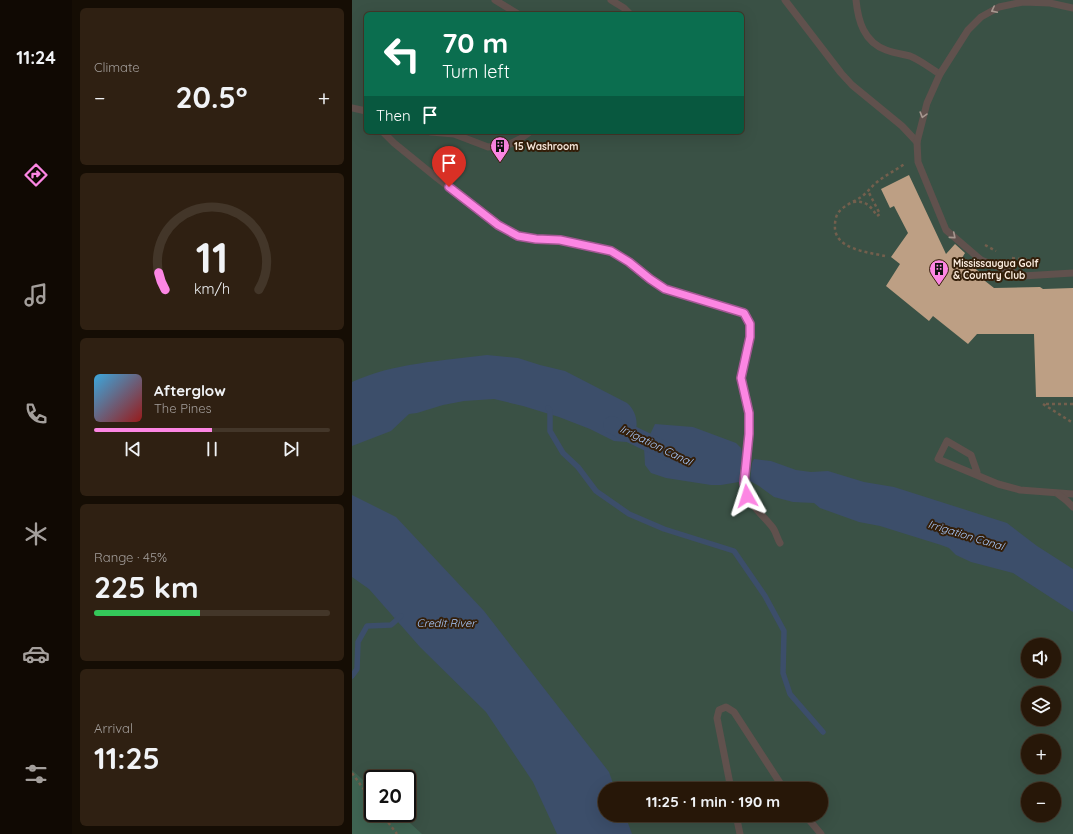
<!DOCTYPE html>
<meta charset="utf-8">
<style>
body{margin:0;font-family:Quicksand,sans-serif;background:#2f2012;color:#f1f3f6;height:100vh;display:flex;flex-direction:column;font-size:15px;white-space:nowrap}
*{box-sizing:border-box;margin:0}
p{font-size:13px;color:#a49f9c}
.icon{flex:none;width:22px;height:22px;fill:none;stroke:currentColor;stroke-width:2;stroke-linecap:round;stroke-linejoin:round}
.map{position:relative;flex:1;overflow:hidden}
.details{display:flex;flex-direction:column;gap:8px;padding:8px;background:#150d04;width:280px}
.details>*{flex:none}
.guide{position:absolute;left:12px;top:12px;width:380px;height:122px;border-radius:6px;box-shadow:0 4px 16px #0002,0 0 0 1px #433629;background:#0b6e4f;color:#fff;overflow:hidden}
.fabs{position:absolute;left:669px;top:638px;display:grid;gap:8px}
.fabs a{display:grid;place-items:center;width:40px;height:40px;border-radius:50%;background:#271708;box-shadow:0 4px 16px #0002,0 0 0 1px #433629;font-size:20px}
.speed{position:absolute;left:12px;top:770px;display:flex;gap:8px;font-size:20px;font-weight:700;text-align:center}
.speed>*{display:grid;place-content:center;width:52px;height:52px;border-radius:50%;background:#271708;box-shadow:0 4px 16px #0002,0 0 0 1px #433629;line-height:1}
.speed .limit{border:2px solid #111;border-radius:6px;background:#fff;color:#111}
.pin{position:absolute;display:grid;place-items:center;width:34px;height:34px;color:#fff;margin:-41px -17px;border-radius:50% 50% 50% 0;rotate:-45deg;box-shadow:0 0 4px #0007}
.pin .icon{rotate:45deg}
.me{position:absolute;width:44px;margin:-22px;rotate:354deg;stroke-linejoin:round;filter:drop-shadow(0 0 3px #0008)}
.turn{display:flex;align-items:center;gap:14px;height:84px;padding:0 12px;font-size:18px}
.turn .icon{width:52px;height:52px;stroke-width:2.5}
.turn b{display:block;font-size:28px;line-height:34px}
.then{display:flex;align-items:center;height:38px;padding:0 12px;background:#0003;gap:8px;font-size:15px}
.big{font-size:30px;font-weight:700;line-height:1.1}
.details .card{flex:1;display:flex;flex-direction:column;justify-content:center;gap:6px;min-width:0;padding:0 14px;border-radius:6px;background:#2f2012}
.details .dial{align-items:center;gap:0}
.dial svg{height:104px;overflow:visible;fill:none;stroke:#433629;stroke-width:7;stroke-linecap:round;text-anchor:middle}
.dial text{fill:#f1f3f6;stroke:none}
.song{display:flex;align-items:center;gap:12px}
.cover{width:48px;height:48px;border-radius:6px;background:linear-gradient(135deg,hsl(200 70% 55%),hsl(0 70% 35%))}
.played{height:4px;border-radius:2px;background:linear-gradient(90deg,#fc86e3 50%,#433629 50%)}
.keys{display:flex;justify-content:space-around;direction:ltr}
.heat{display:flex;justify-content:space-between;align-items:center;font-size:22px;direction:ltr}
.charge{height:6px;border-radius:3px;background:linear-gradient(90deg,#34c759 45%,#433629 0)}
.trip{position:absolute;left:246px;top:782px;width:230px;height:40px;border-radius:20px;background:#271708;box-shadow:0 4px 16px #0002,0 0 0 1px #433629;font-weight:700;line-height:40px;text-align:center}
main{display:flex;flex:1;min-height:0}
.tabs{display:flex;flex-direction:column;width:72px;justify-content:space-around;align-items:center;background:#100903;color:#a49f9c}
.tabs .icon{width:28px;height:28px}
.tabs .current{color:#fc86e3}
.tabs b{font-size:18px;color:#f1f3f6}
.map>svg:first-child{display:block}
.green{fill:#3a5145;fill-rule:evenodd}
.forest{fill:#3f6452}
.water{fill:#3c4e6a}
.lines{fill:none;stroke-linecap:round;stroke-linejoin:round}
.stream{stroke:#3c4e6a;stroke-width:5.5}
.canal{stroke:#3c4e6a;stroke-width:18}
.building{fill:#bd9f84}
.path{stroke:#735f4d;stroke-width:2.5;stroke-dasharray:3 3;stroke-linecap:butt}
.lane{stroke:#60514d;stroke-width:7}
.oneway{stroke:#a6978f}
.route-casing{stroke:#a45794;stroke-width:10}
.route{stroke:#fc86e3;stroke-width:7}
.labels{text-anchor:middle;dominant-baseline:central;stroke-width:4;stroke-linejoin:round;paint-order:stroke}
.poi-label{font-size:10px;font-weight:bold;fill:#fbecdf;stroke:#341f0a;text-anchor:start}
.water-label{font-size:11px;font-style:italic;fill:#aacbff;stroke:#341f0a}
</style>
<main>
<nav class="tabs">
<b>11:24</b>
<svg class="icon current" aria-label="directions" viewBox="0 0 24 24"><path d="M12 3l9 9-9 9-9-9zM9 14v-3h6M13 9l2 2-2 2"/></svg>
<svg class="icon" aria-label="music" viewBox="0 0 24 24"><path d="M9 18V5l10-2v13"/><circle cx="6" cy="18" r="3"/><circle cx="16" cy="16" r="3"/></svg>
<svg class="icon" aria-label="phone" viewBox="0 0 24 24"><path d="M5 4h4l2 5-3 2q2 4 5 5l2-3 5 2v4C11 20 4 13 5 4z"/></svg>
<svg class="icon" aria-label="climate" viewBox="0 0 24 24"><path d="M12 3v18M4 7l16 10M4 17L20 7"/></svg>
<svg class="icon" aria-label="car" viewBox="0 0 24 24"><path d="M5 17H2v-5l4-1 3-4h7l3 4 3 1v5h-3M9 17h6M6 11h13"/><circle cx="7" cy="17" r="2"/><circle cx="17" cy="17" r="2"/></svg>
<svg class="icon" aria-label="filters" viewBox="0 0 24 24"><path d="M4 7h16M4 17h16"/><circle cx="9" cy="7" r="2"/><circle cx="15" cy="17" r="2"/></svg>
</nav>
<section class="details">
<div class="card"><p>Climate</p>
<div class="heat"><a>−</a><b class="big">20.5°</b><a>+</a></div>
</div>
<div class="card dial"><svg viewBox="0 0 100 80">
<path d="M14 69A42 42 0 1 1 86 69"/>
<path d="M14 69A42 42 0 0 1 9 56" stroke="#fc86e3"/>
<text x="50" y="56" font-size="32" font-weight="700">11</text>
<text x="50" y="72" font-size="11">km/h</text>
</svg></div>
<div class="card">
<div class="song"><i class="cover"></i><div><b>Afterglow</b><p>The Pines</p></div></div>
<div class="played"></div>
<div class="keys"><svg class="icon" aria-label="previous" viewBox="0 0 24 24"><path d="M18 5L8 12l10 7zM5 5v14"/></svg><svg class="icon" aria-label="pause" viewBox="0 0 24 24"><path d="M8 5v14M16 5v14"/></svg><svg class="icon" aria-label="next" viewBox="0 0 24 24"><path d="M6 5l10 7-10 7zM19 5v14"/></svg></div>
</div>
<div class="card"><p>Range · 45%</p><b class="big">225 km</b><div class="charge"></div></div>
<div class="card"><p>Arrival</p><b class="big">11:25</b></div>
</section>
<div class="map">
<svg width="721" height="834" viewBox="0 0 721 834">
<rect width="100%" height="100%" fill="#341f0a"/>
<path class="green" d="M0,0H721V834H0ZM14,14H390V132H14ZM676,645H702V671H676ZM676,693H702V719H676ZM676,741H702V767H676ZM21,779H55V813H21ZM253,789H469V815H253ZM676,789H702V815H676Z"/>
<path class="forest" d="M0,770L21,789V813H47L70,834H0Z"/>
<g class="water">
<path d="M135,355L166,358L188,365L213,371L275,403C287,413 289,434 274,442L262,441L238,429L207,417L171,406L142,399L112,401L91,405L65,413L57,414L39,431L0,446V382C41,363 90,361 135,355Z"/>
<path d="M303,424L341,427L384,443L389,448L390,454L387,482L369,485H359L314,478L299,473L293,465L292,447Z"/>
<path d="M402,459L419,461L444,470L459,472L476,471L512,482L542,487L655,523L685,546L721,569V612L661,573L619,562L604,555L597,548L589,545L528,526L507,522L468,508L462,503L441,502L422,497L407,486L398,481L400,463Z"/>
<path d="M0,495L44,517L132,611L257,772L263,789H253V815H273L280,834H205L181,782L134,712L68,647L17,589L0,577Z"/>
</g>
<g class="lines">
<g class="stream">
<path d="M196,408L198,411V431L211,453L226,467L244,491L277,514L312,529L382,551L413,596L432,631L431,673L438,694L471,732"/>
<path d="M0,676L5,669L6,642L15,626L39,625L49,616"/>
</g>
<path class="canal" d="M260,425L316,452"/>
</g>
<path class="building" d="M557,175L594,254L603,244L613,253L610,258L630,274L628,277L642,288L688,287L691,289L721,288V397H684L682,334H625L616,344L581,316L577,321L534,286L548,264L539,257L556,233L542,206L538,208L529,189Z"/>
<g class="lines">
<g class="path">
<path d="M501,202C513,200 519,206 525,216L528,214L516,191"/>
<path d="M633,245L644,251"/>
<path d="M533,256C515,252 481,249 483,225C483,221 484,216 486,213C492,205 502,202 509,197C515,193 519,187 525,182C534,175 544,170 554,163"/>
<path d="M660,258L684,261"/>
<path d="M721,404H691L721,423"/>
<path d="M0,773L21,802"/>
<path d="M29,813L45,834"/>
</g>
<g class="lane">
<path d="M143,0L166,14"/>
<path d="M259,0L272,8L278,14"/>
<path d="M433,0L489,73L500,85L550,126L565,142"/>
<path d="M504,0C506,21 512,42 534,50C542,53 550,54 558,56C568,60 578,68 588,74"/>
<path d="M721,8L698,3L671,2L647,7L629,17L616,30L588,74L575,103L565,142L566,162L594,230L629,260L670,276L721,273"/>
<path d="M0,108L14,111"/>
<path d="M31,132L42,143L85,178L146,225L167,236L184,239L208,240L259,251L277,262L298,279L313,289L392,313L398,324V337L389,378L397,413V434L393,489C398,506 411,515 421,528C424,532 425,538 428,543"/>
<path d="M79,132L102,134L136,147L158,144L168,139L178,132"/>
<path d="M625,472L619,455L595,441L586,459L646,484L668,490L721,494"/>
<path d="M706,494L715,501L721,507"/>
<path d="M379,789L365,718L367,710L374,707L382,712L432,789"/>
<path d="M384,815L388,834"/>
<path d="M453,815L469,834"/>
</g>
</g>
<defs><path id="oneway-chevron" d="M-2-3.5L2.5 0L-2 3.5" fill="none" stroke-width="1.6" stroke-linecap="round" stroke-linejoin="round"/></defs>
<g class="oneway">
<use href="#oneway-chevron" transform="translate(642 10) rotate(153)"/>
<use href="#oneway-chevron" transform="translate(571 115) rotate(106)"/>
<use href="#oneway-chevron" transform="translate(601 236) rotate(40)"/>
</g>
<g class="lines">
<defs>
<path id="route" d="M97,187L146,225L166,236L184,239L208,240L259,251L277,262L298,279L313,289L392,313L398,324V337L389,378L397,413V434L392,483L395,496"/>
</defs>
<use href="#route" class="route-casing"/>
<use href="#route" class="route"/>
</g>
<defs>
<symbol id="building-pin" viewBox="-11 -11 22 30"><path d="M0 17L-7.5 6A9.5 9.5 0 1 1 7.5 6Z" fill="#fc86e3" stroke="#341f0a"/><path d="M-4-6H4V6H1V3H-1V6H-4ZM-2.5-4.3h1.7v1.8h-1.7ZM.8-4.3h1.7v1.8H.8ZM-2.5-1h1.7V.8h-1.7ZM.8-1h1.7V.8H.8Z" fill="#111"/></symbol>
</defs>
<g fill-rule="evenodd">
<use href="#building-pin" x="137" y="135" width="22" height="30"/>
<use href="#building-pin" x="576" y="258" width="22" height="30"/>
</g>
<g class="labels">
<g class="poi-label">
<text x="162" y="146">15 Washroom</text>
<text x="601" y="263">Mississaugua Golf<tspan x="601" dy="12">&amp; Country Club</tspan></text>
</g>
<g class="water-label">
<text transform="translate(304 445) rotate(26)">Irrigation Canal</text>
<text transform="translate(614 535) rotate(17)">Irrigation Canal</text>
<text x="94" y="623">Credit River</text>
</g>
</g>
</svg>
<div class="fabs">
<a><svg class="icon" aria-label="sound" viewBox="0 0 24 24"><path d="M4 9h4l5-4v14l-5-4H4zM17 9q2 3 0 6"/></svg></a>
<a><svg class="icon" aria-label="layers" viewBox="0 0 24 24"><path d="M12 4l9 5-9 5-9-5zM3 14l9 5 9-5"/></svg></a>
<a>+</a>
<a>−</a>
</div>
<div class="speed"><div class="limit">20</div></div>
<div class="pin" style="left:97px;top:187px;background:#d93025"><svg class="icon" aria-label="arrive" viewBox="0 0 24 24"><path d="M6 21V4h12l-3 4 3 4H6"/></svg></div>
<svg class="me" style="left:395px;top:496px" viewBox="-20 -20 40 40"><path d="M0-17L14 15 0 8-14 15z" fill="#fc86e3" stroke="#fff" stroke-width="4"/></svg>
<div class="trip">11:25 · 1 min · 190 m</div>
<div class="guide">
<div class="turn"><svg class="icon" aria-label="left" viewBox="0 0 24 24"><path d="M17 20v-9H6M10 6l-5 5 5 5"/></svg><div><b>70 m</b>Turn left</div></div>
<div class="then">Then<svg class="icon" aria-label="arrive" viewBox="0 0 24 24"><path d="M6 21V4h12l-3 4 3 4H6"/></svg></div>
</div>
</div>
</main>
